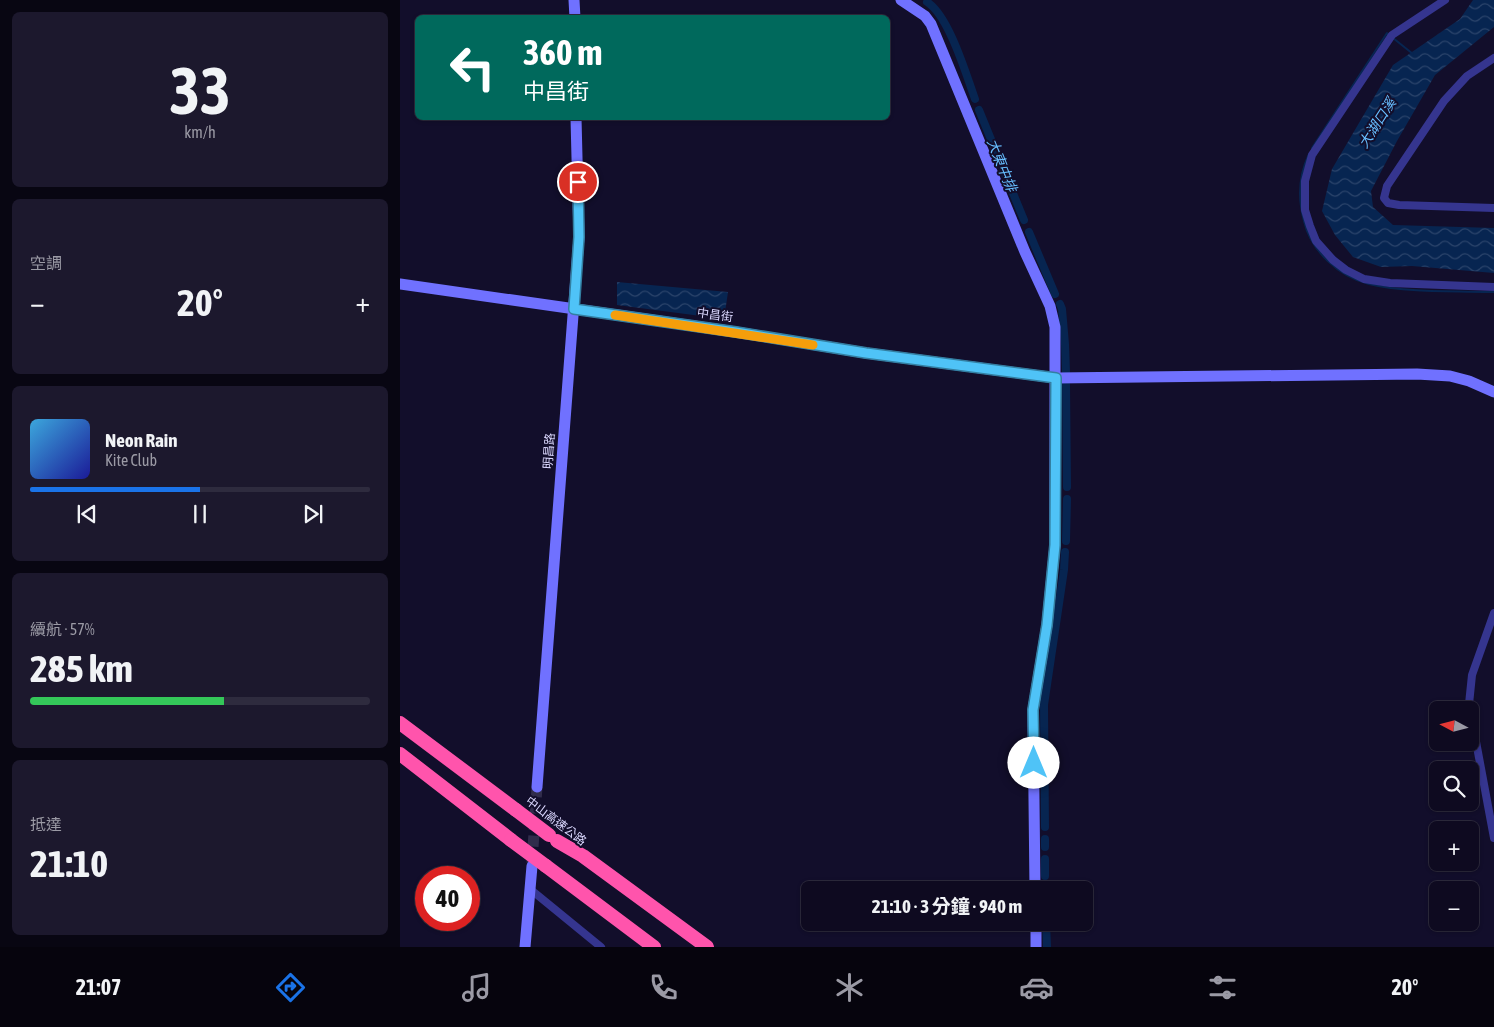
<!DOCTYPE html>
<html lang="zh-TW">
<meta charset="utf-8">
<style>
body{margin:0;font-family:"Asap Condensed","Noto Sans TC",sans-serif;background:#1c182d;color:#f1f3f6;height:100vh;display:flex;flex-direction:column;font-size:19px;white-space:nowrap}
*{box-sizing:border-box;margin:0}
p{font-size:16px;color:#9b9aa5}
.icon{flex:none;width:28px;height:28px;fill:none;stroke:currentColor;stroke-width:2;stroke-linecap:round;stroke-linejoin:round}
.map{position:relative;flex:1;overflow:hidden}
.panel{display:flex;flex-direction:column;gap:12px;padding:12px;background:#080612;width:400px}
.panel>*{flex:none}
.top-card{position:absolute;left:15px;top:15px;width:475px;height:105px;border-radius:8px;box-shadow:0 1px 4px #0004,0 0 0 1px #2e2b3e;background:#00695c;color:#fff;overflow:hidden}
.needle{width:32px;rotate:277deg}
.buttons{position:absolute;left:1029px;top:701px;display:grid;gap:10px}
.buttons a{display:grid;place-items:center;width:50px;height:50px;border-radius:8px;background:#0e0a20;box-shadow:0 1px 4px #0004,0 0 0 1px #2e2b3e;font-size:25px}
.speed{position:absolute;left:15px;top:866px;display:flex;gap:10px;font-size:25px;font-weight:700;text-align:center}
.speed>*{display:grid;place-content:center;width:65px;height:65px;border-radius:50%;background:#0e0a20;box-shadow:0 1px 4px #0004,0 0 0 1px #2e2b3e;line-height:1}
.speed .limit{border:8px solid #d22;background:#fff;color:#111}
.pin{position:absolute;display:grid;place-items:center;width:42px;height:42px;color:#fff;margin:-21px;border:2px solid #fff;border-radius:50%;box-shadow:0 1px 5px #0007}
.me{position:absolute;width:55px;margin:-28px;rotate:0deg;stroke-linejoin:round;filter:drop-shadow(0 0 4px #0008)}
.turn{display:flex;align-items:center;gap:18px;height:105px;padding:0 25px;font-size:22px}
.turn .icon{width:65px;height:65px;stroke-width:2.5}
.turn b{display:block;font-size:35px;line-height:42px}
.big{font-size:38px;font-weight:700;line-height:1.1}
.panel .widget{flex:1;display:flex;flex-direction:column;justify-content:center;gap:8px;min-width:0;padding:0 18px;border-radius:8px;background:#1c182d}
.panel .dial{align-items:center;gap:0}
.dial b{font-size:65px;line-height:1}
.song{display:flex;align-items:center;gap:15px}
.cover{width:60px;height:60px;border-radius:8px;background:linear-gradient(135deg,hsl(200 70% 55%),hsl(240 70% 35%))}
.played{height:5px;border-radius:2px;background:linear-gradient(90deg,#1a73e8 50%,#2e2b3e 50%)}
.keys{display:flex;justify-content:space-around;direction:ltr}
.heat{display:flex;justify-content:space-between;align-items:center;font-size:28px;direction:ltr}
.charge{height:8px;border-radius:4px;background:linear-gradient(90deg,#34c759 57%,#2e2b3e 0)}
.trip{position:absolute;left:401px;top:881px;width:292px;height:50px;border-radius:8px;background:#0e0a20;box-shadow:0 1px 4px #0004,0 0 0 1px #2e2b3e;font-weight:700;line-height:50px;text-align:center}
.tabs{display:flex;height:80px;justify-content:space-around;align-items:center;background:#06040d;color:#9b9aa5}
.tabs .icon{width:35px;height:35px}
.tabs .selected{color:#1a73e8}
.tabs b{font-size:22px;color:#f1f3f6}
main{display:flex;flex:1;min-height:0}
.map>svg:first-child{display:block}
.water{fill:url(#water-waves)}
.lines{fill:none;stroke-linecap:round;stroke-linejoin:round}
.stream{stroke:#072551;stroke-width:2}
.canal{stroke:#072551;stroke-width:8}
.secondary-tunnel{stroke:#302c4b;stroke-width:11;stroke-dasharray:11 5.5;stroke-linecap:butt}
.street{stroke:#35358f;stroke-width:8}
.secondary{stroke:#7071ff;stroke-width:11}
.highway{stroke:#ff54ac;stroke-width:14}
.highway-bridge{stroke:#ff54ac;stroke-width:14}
.route-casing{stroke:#337fa1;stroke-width:12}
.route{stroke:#4fc3f7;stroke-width:9}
.slow{stroke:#f59e0b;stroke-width:9}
.labels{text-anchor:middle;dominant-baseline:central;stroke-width:4;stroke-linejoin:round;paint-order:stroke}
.street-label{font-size:12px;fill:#dcd9ff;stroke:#120e2b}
.water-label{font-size:14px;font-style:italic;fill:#67beff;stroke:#120e2b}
</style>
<main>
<section class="panel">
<div class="widget dial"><b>33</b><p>km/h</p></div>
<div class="widget"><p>空調</p>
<div class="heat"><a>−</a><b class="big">20°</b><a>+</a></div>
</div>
<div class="widget">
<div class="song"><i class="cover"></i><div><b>Neon Rain</b><p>Kite Club</p></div></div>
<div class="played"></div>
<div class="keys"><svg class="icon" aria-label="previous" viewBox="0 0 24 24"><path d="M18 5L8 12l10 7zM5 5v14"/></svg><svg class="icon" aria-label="pause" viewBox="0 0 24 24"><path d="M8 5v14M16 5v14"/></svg><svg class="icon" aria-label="next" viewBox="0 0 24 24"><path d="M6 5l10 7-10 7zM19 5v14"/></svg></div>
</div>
<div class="widget"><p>續航 · 57%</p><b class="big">285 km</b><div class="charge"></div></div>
<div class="widget"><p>抵達</p><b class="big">21:10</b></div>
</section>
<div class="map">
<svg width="1094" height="947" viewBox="0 0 1094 947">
<defs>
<pattern id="water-waves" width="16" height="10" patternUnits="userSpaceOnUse" patternTransform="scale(1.25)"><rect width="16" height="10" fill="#072551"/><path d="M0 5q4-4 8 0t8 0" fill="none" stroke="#2b446b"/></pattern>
</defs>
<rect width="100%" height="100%" fill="#120e2b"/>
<g class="water">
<path d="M1073,0H1094V27L1035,75L997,141L971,191L973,207L993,225L1094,228V273L1012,266L981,267L953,257L935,235L922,211L932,169L993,65L1060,19Z"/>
<path d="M217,282L328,292L324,319L217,305Z"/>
</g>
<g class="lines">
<g class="stream">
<path d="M993,38L1013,54"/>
<path d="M912,148L987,33L989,36"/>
<path d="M909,154C899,175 898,199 904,221C911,251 939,277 969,284C1006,293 1055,291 1094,292"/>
</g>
<g class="canal">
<path d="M527,2C549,16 566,74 575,99"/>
<path d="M579,110L624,220"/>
<path d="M629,232L655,294"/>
<path d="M660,304L662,309L665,344L666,372"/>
<path d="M666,384L667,487"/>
<path d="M666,541L667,499"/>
<path d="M645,827L644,705L664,570L665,552"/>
<path d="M645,839V847"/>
<path d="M645,859V876"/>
<path d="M645,888V890"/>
<path d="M646,922L647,947"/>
</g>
<path class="secondary-tunnel" d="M132,863L137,787"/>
<g class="street">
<path d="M1045,0L992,35L912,155L905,181V210L910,226L916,241L933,260L946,270L964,279L990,283L1094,287"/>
<path d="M1094,58L1067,76L1044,101L987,186L984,198L988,203L999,205L1094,208"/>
<path d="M1094,613L1072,675L1069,704L1094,838"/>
<path d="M130,889L201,947"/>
</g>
<g class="secondary">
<path d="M174,0L175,18"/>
<path d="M501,0L525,16L531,24L625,252L650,306L655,327V545L647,625L633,710L635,890"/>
<path d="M0,284L336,332L466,353L656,378L1017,374L1050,376L1069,381L1094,392"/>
<path d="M137,787L179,237L176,118"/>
<path d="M636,922V947"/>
<path d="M125,947L132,866"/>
</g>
<g class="highway">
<path d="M0,723L116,810"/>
<path d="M0,754L111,840"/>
<path d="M157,841L183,856L307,947"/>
<path d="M146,866L254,947"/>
</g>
<g class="highway-bridge">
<path d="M116,810L149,835"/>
<path d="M111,840L146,866"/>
</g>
</g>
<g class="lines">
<defs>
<path id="route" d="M178,182L179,237L174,309L336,332L466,353L656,378L655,545L647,625L633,710L634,763"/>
</defs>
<use href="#route" class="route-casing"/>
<use href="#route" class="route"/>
<path class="slow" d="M215,315L413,345"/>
</g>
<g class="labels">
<g class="street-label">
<text transform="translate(315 315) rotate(8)">中昌街</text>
<text transform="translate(149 451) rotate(-86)">明昌路</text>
<text transform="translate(156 821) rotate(37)">中山高速公路</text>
</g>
<g class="water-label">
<text transform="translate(977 123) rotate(-57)">大湖口溪</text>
<text transform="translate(602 165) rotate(68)">大東中排</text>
</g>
</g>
</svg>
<div class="buttons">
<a><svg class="needle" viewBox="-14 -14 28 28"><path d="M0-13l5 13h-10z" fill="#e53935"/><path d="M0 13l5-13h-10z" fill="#9b9aa5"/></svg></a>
<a><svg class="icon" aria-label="search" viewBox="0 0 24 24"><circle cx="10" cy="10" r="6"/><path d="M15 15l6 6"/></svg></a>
<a>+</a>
<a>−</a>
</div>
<div class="speed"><div class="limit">40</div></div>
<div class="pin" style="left:178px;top:182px;background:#d93025"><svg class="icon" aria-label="arrive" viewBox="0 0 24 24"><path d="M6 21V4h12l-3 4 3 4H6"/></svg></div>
<svg class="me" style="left:634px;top:763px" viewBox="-20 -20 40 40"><circle r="19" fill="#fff"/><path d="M0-13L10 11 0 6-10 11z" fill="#4fc3f7"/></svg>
<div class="trip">21:10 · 3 分鐘 · 940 m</div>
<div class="top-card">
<div class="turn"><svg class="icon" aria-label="left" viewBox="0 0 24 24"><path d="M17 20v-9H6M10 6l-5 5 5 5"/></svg><div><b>360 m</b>中昌街</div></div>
</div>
</div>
</main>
<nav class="tabs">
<b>21:07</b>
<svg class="icon selected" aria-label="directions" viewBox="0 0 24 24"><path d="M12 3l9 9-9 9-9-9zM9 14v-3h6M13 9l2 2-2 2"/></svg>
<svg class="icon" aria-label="music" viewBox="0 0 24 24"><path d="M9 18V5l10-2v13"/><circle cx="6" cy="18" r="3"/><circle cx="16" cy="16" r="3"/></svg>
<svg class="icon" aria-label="phone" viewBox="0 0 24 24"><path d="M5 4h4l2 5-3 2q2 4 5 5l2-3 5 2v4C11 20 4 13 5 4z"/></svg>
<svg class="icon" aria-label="climate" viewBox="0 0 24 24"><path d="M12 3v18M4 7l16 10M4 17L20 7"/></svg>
<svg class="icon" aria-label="car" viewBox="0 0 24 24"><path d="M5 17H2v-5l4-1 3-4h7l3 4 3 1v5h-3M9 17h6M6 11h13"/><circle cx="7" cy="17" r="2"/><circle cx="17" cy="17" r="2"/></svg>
<svg class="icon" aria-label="filters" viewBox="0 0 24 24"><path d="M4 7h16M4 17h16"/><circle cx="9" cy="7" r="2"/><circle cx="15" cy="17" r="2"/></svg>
<b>20°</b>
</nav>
